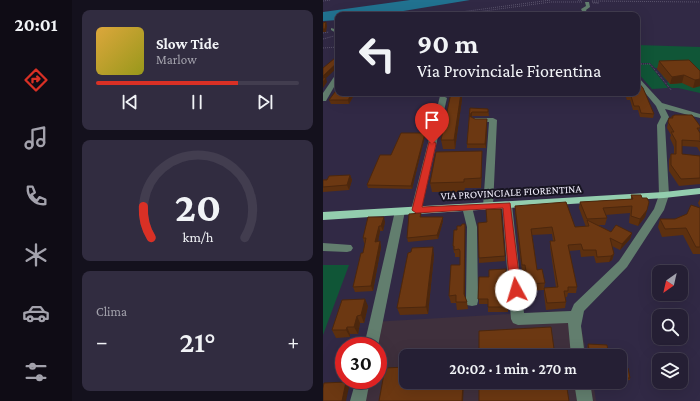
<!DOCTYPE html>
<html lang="it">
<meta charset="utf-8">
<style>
body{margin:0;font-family:"Crimson Pro",serif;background:#312c40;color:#f1f3f6;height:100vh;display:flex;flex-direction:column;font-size:15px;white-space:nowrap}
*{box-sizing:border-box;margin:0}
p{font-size:13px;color:#a3a2ac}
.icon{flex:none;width:22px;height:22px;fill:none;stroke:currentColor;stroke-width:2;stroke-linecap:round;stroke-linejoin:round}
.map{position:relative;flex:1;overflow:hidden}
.panel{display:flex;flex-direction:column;gap:10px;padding:10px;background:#14111d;width:251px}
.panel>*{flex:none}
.hud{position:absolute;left:12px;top:12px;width:305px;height:84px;border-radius:8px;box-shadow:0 4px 16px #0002,0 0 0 1px #423d4f;background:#251f34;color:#f1f3f6;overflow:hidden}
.needle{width:26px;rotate:214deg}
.controls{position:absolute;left:329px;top:265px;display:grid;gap:8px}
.controls a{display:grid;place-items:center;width:36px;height:36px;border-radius:8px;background:#251f34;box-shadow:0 4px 16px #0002,0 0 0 1px #423d4f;font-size:20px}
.speed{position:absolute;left:12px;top:337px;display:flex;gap:8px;font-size:20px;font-weight:700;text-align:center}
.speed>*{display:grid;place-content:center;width:52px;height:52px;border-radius:50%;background:#251f34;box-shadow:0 4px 16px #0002,0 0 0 1px #423d4f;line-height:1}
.speed .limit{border:6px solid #d22;background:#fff;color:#111}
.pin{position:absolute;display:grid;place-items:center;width:34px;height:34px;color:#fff;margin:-41px -17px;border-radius:50% 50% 50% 0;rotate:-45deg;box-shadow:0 0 4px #0007}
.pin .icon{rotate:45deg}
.me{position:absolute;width:44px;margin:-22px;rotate:354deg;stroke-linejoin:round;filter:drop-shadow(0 0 3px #0008)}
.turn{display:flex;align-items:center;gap:14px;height:84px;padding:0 16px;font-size:18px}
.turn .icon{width:52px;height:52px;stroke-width:2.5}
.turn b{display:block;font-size:28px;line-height:34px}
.big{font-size:30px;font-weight:600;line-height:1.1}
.panel .widget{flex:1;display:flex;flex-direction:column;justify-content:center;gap:6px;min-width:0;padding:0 14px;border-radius:8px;background:#312c40}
.panel .dial{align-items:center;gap:0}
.dial svg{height:104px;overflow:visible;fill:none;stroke:#423d4f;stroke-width:7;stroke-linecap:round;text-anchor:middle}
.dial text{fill:#f1f3f6;stroke:none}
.song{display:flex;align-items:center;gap:12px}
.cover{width:48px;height:48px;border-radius:6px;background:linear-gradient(135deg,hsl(40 70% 55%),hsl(60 70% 35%))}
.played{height:4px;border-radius:2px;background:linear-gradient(90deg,#d93025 70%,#423d4f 70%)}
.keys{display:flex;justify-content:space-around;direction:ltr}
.heat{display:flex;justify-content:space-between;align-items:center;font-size:22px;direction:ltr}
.trip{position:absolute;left:76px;top:349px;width:228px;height:40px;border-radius:8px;background:#251f34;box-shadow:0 4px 16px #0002,0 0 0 1px #423d4f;font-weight:600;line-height:40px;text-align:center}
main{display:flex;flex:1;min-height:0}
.tabs{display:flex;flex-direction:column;width:72px;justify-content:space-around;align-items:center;background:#0f0c15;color:#a3a2ac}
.tabs .icon{width:28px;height:28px}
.tabs .on{color:#d93025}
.tabs b{font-size:18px;color:#f1f3f6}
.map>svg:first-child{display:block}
.industrial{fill:#3f303d}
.green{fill:#105637}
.water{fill:#217290}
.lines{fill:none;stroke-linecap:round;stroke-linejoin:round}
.path{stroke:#868096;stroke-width:1;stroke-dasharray:0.5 1.5;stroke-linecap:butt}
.minor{fill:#627e6e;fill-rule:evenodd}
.major{fill:#93cdae;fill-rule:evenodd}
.wall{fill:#5d300f;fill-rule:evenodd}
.shaded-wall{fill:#4c270d}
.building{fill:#6c3812;stroke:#4c270d}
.route{fill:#d93025;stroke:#8d1f18}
.labels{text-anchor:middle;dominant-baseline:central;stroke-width:4;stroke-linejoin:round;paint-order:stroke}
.street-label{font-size:11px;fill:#f1eefc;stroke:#171421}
</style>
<main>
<nav class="tabs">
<b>20:01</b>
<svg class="icon on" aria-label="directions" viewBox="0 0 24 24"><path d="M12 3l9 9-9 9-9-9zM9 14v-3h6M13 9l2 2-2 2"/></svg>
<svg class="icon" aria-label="music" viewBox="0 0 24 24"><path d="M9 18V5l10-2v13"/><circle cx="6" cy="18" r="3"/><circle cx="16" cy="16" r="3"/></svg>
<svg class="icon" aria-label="phone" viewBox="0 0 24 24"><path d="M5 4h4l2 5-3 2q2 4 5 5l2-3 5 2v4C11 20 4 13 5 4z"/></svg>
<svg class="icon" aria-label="climate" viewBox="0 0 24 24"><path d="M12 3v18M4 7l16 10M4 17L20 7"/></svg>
<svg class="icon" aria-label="car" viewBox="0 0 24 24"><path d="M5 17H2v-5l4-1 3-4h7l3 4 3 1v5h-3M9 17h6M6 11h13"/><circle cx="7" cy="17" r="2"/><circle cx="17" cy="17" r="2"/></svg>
<svg class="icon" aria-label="filters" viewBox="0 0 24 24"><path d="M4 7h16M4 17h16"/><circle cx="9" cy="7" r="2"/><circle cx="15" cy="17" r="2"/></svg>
</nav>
<section class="panel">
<div class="widget">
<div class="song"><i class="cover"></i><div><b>Slow Tide</b><p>Marlow</p></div></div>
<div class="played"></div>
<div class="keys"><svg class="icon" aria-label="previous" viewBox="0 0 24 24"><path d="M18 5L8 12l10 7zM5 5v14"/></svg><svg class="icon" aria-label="pause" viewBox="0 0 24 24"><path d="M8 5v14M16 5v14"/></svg><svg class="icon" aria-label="next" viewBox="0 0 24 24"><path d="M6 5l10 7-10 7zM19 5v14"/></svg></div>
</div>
<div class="widget dial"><svg viewBox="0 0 100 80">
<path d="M14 69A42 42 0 1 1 86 69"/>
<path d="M14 69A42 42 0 0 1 8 45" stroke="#d93025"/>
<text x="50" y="56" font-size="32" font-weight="700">20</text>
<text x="50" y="72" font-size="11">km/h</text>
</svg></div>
<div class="widget"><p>Clima</p>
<div class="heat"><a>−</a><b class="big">21°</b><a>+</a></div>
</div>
</section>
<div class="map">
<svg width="377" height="401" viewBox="0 0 377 401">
<rect width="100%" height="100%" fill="#312945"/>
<path class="industrial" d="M240,311L257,322L264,356H83V382H270L273,401H30L35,380H55V346L49,322Z"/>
<g class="green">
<path d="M314,45L377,47V93L355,88H348L344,84L345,81L341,78L335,68H332L327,63H314Z"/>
<path d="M326,64L345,88L329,89L314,72V65Z"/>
<path d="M0,265H26L0,335Z"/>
</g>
<path class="water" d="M87,0H147L56,15H15V20L0,21V12Z"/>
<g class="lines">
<g class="path">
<path d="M255,0L259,1"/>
<path d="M0,1L8,0"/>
<path d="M269,1L377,2"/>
<path d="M269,2L276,3H269"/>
<path d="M115,15L228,0"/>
<path d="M131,15L228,2H260"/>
<path d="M0,33L6,32"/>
<path d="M0,39L11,36"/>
<path d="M0,48L15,47"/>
<path d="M314,64H327L349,91"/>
</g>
<g class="minor">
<path d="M262,2H266L267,7L263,10L265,15H261L258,9L263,6Z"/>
<path d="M8,28L15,30V34L8,30Z"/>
<path d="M15,73V80L3,101H0V93L13,74Z"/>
<path d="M314,77L316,78L339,103L377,114V118L342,109L346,117L342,125L346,195L341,210L304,267L261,311L258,326L262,356H248L245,323L195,325L190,323L188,319L179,205L184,202L189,205L201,313L248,311L251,304L296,261L331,209L336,195L334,125L338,117L333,106L314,83Z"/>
<path d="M117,96H120L124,98L98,210L93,213L88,210Z"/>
<path d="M149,118H170L174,120L170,206L165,209L160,206L166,122H152L148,120Z"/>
<path d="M144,204L149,207L154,227L155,301L154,305L149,306L144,305L143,301L144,227L139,207Z"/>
<path d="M77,208L82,211L55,346H41L72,211Z"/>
<path d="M0,243L28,245L30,248L28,251L24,252L0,251Z"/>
<path d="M33,380H47L43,401H27Z"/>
<path d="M251,382H267L270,401H254Z"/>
</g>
<path class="major" d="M377,188V194L341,198L0,220V212L341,192Z"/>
</g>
<g class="wall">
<path d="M336,61L377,71V86L370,88L359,83L347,84L334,69Z"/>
<path d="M32,93L26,104H8L6,100Z"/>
<path d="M301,93H314L331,114L330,118L317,117L315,110H310L307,100H304Z"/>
<path d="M139,99L132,149H120L118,140Z"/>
<path d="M147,108L165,109L166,116H149L148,117L152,119H164L163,148H144V144Z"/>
<path d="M351,115L377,126L376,132L377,133V152L374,147L359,146V154L377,156V184L356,186L346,171V160L348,154H351V147L347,138L348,135L344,128L346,118H348L349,116H350Z"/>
<path d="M102,133V136L89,189L45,188L44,185L68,155Z"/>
<path d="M159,151V161L158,188H142L141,192H109L107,183Z"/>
<path d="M27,175L29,180L26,190L0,192V180Z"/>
<path d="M308,195L319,198L326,202L322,217L315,226L306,223L307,213L282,215L284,218L282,225H275L288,232L309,233L307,239L297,250L289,246L291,254L289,260L286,262L273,263L271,256L258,257L257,250L246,251L254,287L253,293H245L244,297H242L243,302L242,308L223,310L221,294V290L202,291L201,283V277H203L202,271L199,272L192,212V206L252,227H263L256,208L257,202L308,199ZM229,234L230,241H227V247L233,287L221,288L222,283L214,270L209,235Z"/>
<path d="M377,199V207L375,203Z"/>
<path d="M377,208V254H370L360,235L339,237L335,227L337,219H352Z"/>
<path d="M98,213V217H120V221L115,239L85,242L84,238Z"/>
<path d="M62,222L60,231H57L55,242L57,241L58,247L50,291L32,292L30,287L40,253L42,243H41L40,238Z"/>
<path d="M142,224V296L144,302L145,309L134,310L133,303H128L126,296L137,265V257H132V253H131L130,246L134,230Z"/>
<path d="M111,255L105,314L77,315L74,308Z"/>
<path d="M182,256V261L156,263V258Z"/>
<path d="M156,277L185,307V312H165V304H156Z"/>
<path d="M45,306L41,323H37L35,334H27V337L13,338L9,330Z"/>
<path d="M265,344L286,356H265L264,349Z"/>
<path d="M297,368L307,378V380L297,381Z"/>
</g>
<g class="shaded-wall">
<path d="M3,22L4,26L3,32H0V29Z"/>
<path d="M15,62V67L0,81V76Z"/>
<path d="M361,75L359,83L347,84L349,77Z"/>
<path d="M3,78L4,82L0,88V82Z"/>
<path d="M377,79V86L370,88L372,80Z"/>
<path d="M29,93H32L26,104L25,100Z"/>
<path d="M138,93H139V99L132,149L131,140Z"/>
<path d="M149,112V116L147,120L146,116Z"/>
<path d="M164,119V124L163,148L162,144Z"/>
<path d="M102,133V136L89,189L88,186Z"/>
<path d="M159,151V161L158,188V178Z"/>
<path d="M27,175L29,180L26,190L24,185Z"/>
<path d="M324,210L322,217L315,226L317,219Z"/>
<path d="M61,217L62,222L60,231L58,226Z"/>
<path d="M120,217V221L115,239L114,235Z"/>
<path d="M142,224V301L141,294Z"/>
<path d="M56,226L57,231L54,247L52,242Z"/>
<path d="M309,233L307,239L297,250L299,244Z"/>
<path d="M57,241L58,247L50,291L48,286Z"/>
<path d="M110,247L111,255L105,314L103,307Z"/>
<path d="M291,254L289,260L286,262L288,256Z"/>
<path d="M42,299L45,306L41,323L38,315Z"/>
<path d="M34,316L37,323L35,334L31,327Z"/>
<path d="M24,327L27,334V337L23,330Z"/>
<path d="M23,382L26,387L23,401H19Z"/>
<path d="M140,382H141L140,401H139Z"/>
</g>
<g class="building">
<path d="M3,22L2,29H0V23Z"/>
<path d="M12,58L15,62L0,76V68Z"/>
<path d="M366,60L377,71V79L372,80L361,75L349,77L336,61Z"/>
<path d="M0,78H3L0,82Z"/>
<path d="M314,82H315L320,88L331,114L318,113L316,106H311L308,96H305L303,93H314Z"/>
<path d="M15,88V93H29L25,100H6Z"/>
<path d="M128,93H138L131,140H118Z"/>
<path d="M147,108L165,109V112H149L146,116L152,119H164L162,144H144Z"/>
<path d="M351,115H369L377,126V128H374L377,133V142L376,141L359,140V154L377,156V178L358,179L348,165V154H353V141L348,132H351L345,122L346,118H350L349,116H351Z"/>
<path d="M78,133H102L88,186L44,185L57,155H68Z"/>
<path d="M159,151L158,178L141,179V182L107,183L113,152Z"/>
<path d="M27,175L24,185L0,187V180H4L6,176Z"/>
<path d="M308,195H318L319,198H324L326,202L324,210L317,219L308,216L309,206L280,208L284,218L264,219L257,202L310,199Z"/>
<path d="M243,202L252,227L266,226L264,220L288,232L293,225L309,233L299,244L287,238L291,254L288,256L274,257L273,250H260L258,244L245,245L254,287H245V291H241L243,302L224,303L221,288L235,287L227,241H232L229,227L208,229L214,270L219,269L222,283L202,284L201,277H204L202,265H199L192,206Z"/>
<path d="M368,205L377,208V247H373L363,228L342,229L337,219H352L364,214Z"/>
<path d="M163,209H178L182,256L156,258L155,223L164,222Z"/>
<path d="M98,213L97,217H120L114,235L84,238L86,214Z"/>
<path d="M45,217H61L58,226H56L52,242L57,241L48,286L30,287L38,253H40L43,238H40Z"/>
<path d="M139,224H142L141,294L144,302H133V295L126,296L128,265H137V251L136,249L131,250V246H130L131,230H134V226H138Z"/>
<path d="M110,247L103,307L74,308L85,253L88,252L89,248Z"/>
<path d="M183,269L185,307H165V299H155L156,277H166V270Z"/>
<path d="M42,299L38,315L34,316L31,327H24L23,330H9L19,300Z"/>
<path d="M228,327L232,356H156V331Z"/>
<path d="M265,344L284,345L286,356H267Z"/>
<path d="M83,367V382H140L139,401H56L62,368Z"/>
<path d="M297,368H305L307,378H297Z"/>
<path d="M23,382L19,401H0V388L1,383Z"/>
<path d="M156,382H243L246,401H156Z"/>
</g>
<path class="route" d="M106,142H112L113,144L99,207L187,203L198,290L197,293L193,295L189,293L187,290L180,208L93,213L89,210Z"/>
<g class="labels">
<g class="street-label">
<text transform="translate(188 192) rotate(-3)">VIA PROVINCIALE FIORENTINA</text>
</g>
</g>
</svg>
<div class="controls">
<a><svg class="needle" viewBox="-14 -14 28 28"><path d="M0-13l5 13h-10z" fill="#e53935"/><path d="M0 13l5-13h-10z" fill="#a3a2ac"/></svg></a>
<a><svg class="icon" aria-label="search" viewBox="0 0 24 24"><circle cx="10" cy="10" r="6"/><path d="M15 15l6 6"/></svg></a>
<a><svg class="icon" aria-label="layers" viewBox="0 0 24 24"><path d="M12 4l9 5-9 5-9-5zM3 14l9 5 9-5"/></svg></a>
</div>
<div class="speed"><div class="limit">30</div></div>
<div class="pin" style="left:109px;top:144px;background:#d93025"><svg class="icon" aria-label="arrive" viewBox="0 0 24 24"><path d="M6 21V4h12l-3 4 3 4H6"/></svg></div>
<svg class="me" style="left:193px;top:290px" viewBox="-20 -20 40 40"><circle r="19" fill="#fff"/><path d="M0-13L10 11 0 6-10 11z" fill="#d93025"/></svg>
<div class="trip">20:02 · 1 min · 270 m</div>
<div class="hud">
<div class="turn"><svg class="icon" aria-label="left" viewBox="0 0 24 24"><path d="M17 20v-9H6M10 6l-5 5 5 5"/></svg><div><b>90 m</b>Via Provinciale Fiorentina</div></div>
</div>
</div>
</main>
